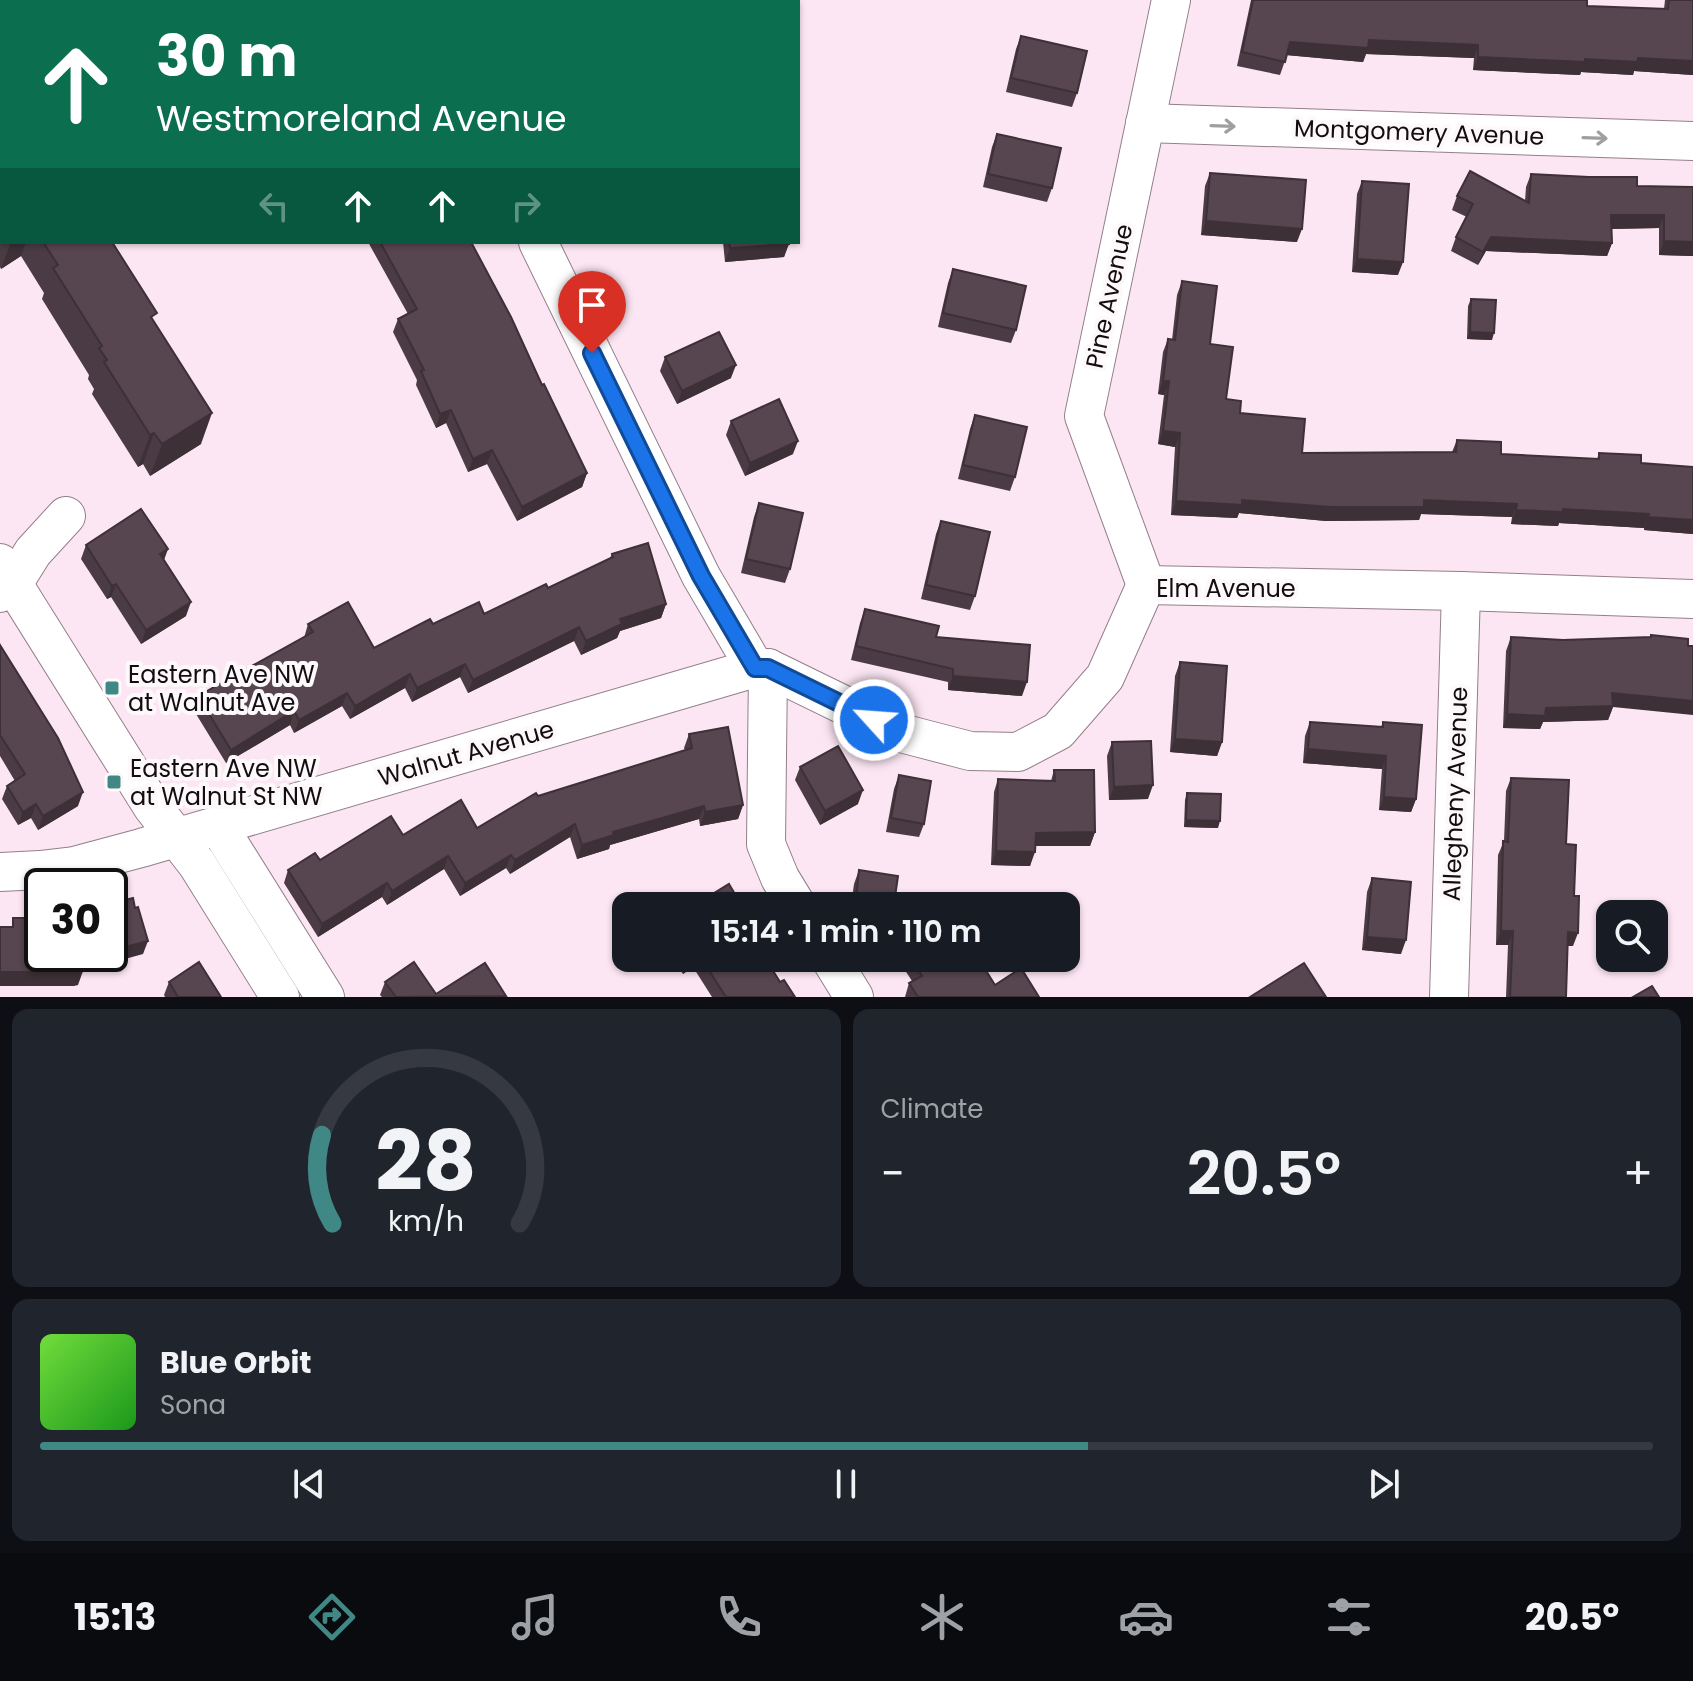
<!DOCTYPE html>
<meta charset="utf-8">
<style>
body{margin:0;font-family:Poppins,sans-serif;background:#20242c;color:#f1f3f6;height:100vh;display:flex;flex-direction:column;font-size:30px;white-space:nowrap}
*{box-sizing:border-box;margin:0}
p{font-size:26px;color:#9ea1a6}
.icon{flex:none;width:44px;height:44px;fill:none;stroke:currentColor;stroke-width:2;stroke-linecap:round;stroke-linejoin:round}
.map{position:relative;height:997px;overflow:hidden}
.drawer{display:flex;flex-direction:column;gap:12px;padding:12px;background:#0d0f14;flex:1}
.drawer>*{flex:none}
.guide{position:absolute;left:0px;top:0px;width:800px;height:244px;box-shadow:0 2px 6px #0004;background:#0b6e4f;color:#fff;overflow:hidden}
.controls{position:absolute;left:1596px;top:900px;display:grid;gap:16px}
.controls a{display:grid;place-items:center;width:72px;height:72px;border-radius:16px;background:#171b24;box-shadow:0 2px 6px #0004;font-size:40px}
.speed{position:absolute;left:24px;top:868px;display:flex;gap:16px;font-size:40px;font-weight:700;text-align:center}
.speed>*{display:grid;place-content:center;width:104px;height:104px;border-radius:50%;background:#171b24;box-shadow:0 2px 6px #0004;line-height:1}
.speed .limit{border:4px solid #111;border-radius:12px;background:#fff;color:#111}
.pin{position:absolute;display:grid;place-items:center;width:68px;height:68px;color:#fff;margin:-82px -34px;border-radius:50% 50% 50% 0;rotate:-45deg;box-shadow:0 0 8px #0007}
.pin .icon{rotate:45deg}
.me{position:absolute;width:88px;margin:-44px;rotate:296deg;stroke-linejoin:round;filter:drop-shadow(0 0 6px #0008)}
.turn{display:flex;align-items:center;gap:28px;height:168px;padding:0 24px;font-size:36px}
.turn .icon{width:104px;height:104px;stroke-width:2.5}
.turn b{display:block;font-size:56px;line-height:68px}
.lanes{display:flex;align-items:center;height:76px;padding:0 24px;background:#0003;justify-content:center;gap:40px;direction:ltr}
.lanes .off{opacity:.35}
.big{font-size:60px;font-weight:600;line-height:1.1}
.drawer .widget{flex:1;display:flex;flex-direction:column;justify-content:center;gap:12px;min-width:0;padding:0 28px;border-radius:16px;background:#20242c}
.drawer .dial{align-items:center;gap:0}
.dial svg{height:208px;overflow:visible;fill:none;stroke:#363941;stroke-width:7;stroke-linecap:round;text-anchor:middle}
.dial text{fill:#f1f3f6;stroke:none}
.song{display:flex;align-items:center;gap:24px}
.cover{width:96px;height:96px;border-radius:12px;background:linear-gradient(135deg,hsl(100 70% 55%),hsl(120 70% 35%))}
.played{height:8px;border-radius:4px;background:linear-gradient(90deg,#408885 65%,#363941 65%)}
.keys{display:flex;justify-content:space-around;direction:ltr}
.heat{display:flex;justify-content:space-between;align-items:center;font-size:44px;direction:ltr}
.drawer .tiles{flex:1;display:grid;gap:12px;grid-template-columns:1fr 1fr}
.widget:last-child{grid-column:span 2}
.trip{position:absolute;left:612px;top:892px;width:468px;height:80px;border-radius:16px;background:#171b24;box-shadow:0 2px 6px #0004;font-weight:600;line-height:80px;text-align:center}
.tabs{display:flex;height:128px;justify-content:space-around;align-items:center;background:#090b0e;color:#9ea1a6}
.tabs .icon{width:56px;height:56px}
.tabs .current{color:#408885}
.tabs b{font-size:36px;color:#f1f3f6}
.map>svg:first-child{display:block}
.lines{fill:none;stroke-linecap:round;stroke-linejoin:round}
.minor-casing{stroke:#937f8a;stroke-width:40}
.minor{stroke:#fff;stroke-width:38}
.wall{fill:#4b3b44}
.shaded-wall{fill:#3d3037}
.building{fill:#57454f;stroke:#3d3037;stroke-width:2}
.oneway{stroke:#a19e9f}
.route-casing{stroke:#114b97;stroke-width:20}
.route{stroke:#1a73e8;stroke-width:14}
.poi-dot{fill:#408885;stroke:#fdf9fb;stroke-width:3}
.labels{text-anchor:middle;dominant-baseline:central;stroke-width:8;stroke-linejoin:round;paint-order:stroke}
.street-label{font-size:24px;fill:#130c10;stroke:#fdf9fb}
.poi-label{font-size:24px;fill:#130c10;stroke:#fdf9fb;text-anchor:start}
</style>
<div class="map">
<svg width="1693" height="997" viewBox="0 0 1693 997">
<rect width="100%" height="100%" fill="#fce6f3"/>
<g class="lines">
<defs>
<g id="minor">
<path d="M416,0L417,2"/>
<path d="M124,2L128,0"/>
<path d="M1145,123L1693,141"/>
<path d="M538,242L701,576L755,668H768L901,733L970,751L1018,752L1058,731L1105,677L1146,585"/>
<path d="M0,563L152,806L197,864L280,997"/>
<path d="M1146,585L1084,416L1171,0"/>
<path d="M1146,585L1461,591L1693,599"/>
<path d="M0,593L13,584L33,552L66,516"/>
<path d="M768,668L766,844L780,878L797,906"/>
<path d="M218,826L325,997"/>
<path d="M0,872L40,870L74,866L141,848L755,668"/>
<path d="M830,958L854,997"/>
<path d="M1449,997L1461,591"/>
</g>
</defs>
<use href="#minor" class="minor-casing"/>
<use href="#minor" class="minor"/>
</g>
<g class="wall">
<path d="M255,0H354V2H256Z"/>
<path d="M1251,0H1587V6L1664,9L1665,0H1693V75L1634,71L1633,75L1581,72L1580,75L1473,70L1474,58L1366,54L1363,62L1287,55L1280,75L1237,66Z"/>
<path d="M1021,36L1077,93L1072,107L1006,92L1016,49Z"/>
<path d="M997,134L1052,188L1047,202L983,187L992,147Z"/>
<path d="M1210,173L1297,242L1201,235L1205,186Z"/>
<path d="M1531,174L1637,186L1693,187V256L1659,255V228L1611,229L1612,243L1607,256L1486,251L1478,265L1451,251L1456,237L1467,217L1452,210L1457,196L1525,201L1526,187Z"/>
<path d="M1362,181L1398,275L1352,272L1357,194Z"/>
<path d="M2,207V242H112L154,322L201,444L150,476L143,464L138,467L92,394L94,389L88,379L89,375L42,299L44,293L21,256L1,269L0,267V208Z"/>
<path d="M368,242H471L587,473L582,487L517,521L487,464L468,472L446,423L436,428L416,385L417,380L393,332L398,319L408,314Z"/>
<path d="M723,242H789L784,257L725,262Z"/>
<path d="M953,269L1016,330L1011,343L938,327L948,283Z"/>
<path d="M1182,281L1210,344L1226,399L1240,413L1302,453L1452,452L1457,440L1501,454L1597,459L1599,453L1641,463L1693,467V534L1644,530V528L1559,523L1558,526L1511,524L1512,517L1421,514L1419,520L1326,521L1239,513L1237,518L1171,515L1175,447L1158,444L1164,395L1158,394L1163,352L1168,339L1172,340L1177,295Z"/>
<path d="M1471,299L1492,340L1467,339L1468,306Z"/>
<path d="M665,357L731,378L677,404L660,371Z"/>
<path d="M975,415L1015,477L1010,491L958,479L970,429Z"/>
<path d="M731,421L793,454L745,476L726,435Z"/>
<path d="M759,503L790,569L785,583L741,573L754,517Z"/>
<path d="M941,521L975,596L970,610L921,599L936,534Z"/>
<path d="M86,545L164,560L186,616L141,644L111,597L107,599L81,559Z"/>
<path d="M612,554L666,604L661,618L620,631L617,638L581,655L574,641L468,693L460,677L412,702L405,688L350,719L342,706L294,733L290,725L226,763L193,709L198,696L304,638L308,624L374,648L433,624L484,614L548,588L610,558Z"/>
<path d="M865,609L936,637L1022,696L948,690V682L851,660L860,623Z"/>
<path d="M1511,637L1563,640L1688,639L1613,707L1608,720L1543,722L1540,729L1503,728L1506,651Z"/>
<path d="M0,645L78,806L38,830L31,818L18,825L2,799L7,786L15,781L0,756Z"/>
<path d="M1180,662L1222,742L1217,756L1170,752L1175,676Z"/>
<path d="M1310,722L1381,727L1383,722L1416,799L1411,812L1379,810L1382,769L1303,763L1305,736Z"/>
<path d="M689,734L743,805L738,819L700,826L699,819L610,845L609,849L577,859L570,837L510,874L506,868L460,896L444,869L387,905L382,897L318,937L284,883L288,870L403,835L477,828L538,796L685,750L684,748Z"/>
<path d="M1112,742L1148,799L1109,800L1107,756Z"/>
<path d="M800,767L858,804L820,825L795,780Z"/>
<path d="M1054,770L1095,832L1090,846H1035L1030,866L991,865L994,792L998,779L1051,781Z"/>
<path d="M899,775L924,824L919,837L886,832L894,789Z"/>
<path d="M1511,778L1566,844L1574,896L1573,946H1568L1566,997H1506L1508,945H1496L1498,855L1504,841L1506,791Z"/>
<path d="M1187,793L1218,828L1184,827L1185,800Z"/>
<path d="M859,870L894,906H851L854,884Z"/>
<path d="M1372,878L1401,954L1362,950L1367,892Z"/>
<path d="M672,958H765L780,982L795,997H712L693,967L683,974Z"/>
<path d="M897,958H978L995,985L1039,997H905L909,983L912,981Z"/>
<path d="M169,982L221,997H165L164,995Z"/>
<path d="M385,982L436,994L506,997H382L380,995Z"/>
</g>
<g class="shaded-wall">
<path d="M1369,40L1478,45L1474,58L1366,54L1363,62L1285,55L1290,42Z"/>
<path d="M1478,57L1585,59L1638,58L1693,61V75L1634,71L1633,75L1581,72L1580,75L1473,70Z"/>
<path d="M1611,215H1664L1659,228L1606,229Z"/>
<path d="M1206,221L1302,229L1297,242L1201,235Z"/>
<path d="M1491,237L1612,243L1607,256L1486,251L1478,265L1483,252Z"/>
<path d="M1664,241L1693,242V256L1659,255Z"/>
<path d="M11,242H26L21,256L1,269Z"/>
<path d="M789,244L784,257L725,262L730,248Z"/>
<path d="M1357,259L1403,262L1398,275L1352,272Z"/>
<path d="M1470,332L1494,333L1492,340L1467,339Z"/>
<path d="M736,365L731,378L677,404L682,391Z"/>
<path d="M1163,381H1169L1164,395L1158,394Z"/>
<path d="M451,410L446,423L436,428L440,414Z"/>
<path d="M212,413L201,444L150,476L162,444Z"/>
<path d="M1163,431L1180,433L1175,447L1158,444Z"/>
<path d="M154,433L143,464L138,467L150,435Z"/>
<path d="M798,441L793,454L745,476L750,463Z"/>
<path d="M492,450L487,464L468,472L473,459Z"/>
<path d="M587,473L582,487L517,521L522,507Z"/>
<path d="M1242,500H1424L1517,504L1512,517L1421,514L1419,520L1326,521L1239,513L1237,518L1171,515L1176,501Z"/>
<path d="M1563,509L1649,514L1644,528L1559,523L1558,526L1511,524L1516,510Z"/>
<path d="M1648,517L1693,520V534L1644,530Z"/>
<path d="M168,549L163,563L160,554Z"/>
<path d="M116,584L111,597L107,599L112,586Z"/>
<path d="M191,602L186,616L141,644L146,630Z"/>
<path d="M666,604L661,618L620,631L617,638L581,655L586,641L620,619Z"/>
<path d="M579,627L574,641L468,693L473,680Z"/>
<path d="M465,664L460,677L412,702L417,688Z"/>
<path d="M410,674L405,688L350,719L355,706Z"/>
<path d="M953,676L1027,682L1022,696L948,690Z"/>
<path d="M347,693L342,706L294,733L299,720Z"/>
<path d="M1612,693L1693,701V715L1613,707L1608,720L1543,722L1540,729L1503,728L1507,714L1546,708Z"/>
<path d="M294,711L290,725L226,763L231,750Z"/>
<path d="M1175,739L1222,742L1217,756L1170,752Z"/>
<path d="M1308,749L1386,756L1382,769L1303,763Z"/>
<path d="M1153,785L1148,799L1109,800L1114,787Z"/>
<path d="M863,790L858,804L820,825L825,811Z"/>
<path d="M83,792L78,806L38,830L43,816Z"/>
<path d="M1384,797L1416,799L1411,812L1379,810Z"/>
<path d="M36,804L31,818L18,825L23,812Z"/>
<path d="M743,805L738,819L700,826L705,812Z"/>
<path d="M704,806L699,819L610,845L609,849L577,859L582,845L613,832Z"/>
<path d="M1186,820L1220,821L1218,828L1184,827Z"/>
<path d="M575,824L570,837L510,874L515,860Z"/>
<path d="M1095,832L1090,846H1031L1036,833Z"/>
<path d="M996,851L1035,852L1030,866L991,865Z"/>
<path d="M511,855L506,868L460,896L465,883Z"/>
<path d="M448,856L444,869L387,905L392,891Z"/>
<path d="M387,883L382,897L318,937L322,924Z"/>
<path d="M856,899L894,904V906H853Z"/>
<path d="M1501,931H1513L1508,945H1496Z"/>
<path d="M1568,932L1578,933L1573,946H1564Z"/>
<path d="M1367,937L1406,940L1401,954L1362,950Z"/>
<path d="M148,941L143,954L78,972L83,958L98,954H110V951Z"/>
<path d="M692,958H697L693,967L683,974L687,961Z"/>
<path d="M83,971L78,985L74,986H0V972Z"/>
</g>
<g class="building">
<path d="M267,0H354V2H268Z"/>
<rect x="521" y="0" width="118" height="2"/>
<path d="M1253,0H1587V6L1668,9L1669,0H1693V61L1638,58L1637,62L1585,59V62L1478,57V45L1369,40L1368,48L1290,42L1285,62L1242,52Z"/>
<path d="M1021,36L1087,51L1077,93L1011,78Z"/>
<path d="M997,134L1061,148L1052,188L988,174Z"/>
<path d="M1470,171L1529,203L1531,174L1589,177H1637V186L1693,187V242L1664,241V215H1611L1612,243L1491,237L1483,252L1456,237L1473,204L1457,196Z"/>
<path d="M1210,173L1306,180L1302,229L1206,221Z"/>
<path d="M1362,181L1409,184L1403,262L1357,259Z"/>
<path d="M2,207V221L0,218V208Z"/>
<path d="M43,242H112L157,313L151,317L212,413L162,444L154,433L150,435L104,362L107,360L99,348L102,346L53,268L58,265Z"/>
<path d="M380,242H471L511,317L542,385L544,384L587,473L522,507L492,450L473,459L451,410L440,414L421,371L424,370L398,319L417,309Z"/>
<path d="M729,242H789V244L730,248Z"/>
<path d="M953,269L1026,286L1016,330L943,313Z"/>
<path d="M1182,281L1217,286L1210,344L1233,347L1226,399L1241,401L1240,413L1305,419L1302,453L1456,452L1457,440L1501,442V454L1599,459V453L1641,455V463L1693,467V520L1648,517L1649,514L1563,509V512L1516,510L1517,504L1424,500V507H1331L1242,500V505L1176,501L1180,433L1163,431L1169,381H1163L1168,339L1175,340Z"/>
<path d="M1471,299L1496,300L1494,333L1470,332Z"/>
<path d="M719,332L736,365L682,391L665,357Z"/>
<path d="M779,399L798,441L750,463L731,421Z"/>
<path d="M975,415L1027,427L1015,477L963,465Z"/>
<path d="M759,503L803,513L790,569L746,559Z"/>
<path d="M141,509L168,549L160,554L191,602L146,630L116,584L112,586L86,545Z"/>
<path d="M941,521L990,532L975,596L926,585Z"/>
<path d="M648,543L666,604L620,619L622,624L586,641L579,627L473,680L465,664L417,688L410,674L355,706L347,693L299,720L294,711L231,750L198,696L313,632L308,624L348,602L374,648L430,619L433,624L479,602L484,614L546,584L548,588L613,557L612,554Z"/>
<path d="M865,609L939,626L936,637L1030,645L1027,682L953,676V669L856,646Z"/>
<path d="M1651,635L1688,639V646H1693V701L1612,693L1613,706L1546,708L1545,716L1507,714L1511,637L1563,640L1651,637Z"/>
<path d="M0,645L58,738L83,792L43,816L36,804L23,812L7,786L25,774L0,735Z"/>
<path d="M1180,662L1227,666L1222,742L1175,739Z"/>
<path d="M1310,722L1383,727V722L1422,725L1416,799L1384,797L1386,756L1308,749Z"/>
<path d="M728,727L743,805L705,812L704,806L613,832L614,835L582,845L575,824L515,860L511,855L465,883L448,856L392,891L387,883L322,924L288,870L315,853L320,860L391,816L403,835L461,800L477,828L536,793L538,796L692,748L689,734Z"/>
<path d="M1151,741L1153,785L1114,787L1112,742Z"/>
<path d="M838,746L863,790L825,811L800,767Z"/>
<path d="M1054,770H1094L1095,832L1036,833L1035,852L996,851L998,779L1055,781Z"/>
<path d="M899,775L931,781L924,824L891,818Z"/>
<path d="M1511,778L1569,780L1566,844L1576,845L1574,896H1579L1578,933L1568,932L1566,997H1510L1513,931H1501L1503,841L1508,842Z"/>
<path d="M1187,793L1221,794L1220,821L1186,820Z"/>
<path d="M859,870L898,876L894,904L856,899Z"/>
<path d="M1372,878L1411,882L1406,940L1367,937Z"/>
<path d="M729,884L742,906H693Z"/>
<path d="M133,898L135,908L138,907L148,941L110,951V904Z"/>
<path d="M13,918H42V954H98L83,958V971L79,972H0V927H13Z"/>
<path d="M701,958H765L780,982L784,980L795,997H726Z"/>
<path d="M910,958H978L995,985L1021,968L1039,997H918L909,983L922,976Z"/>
<path d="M199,962L221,997H178L169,982Z"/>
<path d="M414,962L436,994L485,963L506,996L396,997L385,982Z"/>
<path d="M1304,963L1326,997H1250Z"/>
<path d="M1652,986L1659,997H1633Z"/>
</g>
<defs><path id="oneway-shaft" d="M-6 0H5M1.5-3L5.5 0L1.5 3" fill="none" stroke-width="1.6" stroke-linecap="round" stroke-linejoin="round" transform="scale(2)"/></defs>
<g class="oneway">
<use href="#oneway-shaft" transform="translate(1223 126) rotate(2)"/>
<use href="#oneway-shaft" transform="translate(1595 138) rotate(2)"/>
</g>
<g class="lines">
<defs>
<path id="route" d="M592,353L701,576L755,668H768L874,720"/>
</defs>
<use href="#route" class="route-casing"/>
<use href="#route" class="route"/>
</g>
<g class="poi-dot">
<rect x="104" y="680" width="16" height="16" rx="4"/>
<rect x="106" y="774" width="16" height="16" rx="4"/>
</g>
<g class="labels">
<g class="street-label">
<text transform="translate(1419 132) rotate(2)">Montgomery Avenue</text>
<text transform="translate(1109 296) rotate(-78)">Pine Avenue</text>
<text x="1226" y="588">Elm Avenue</text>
<text transform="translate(466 753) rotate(-16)">Walnut Avenue</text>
<text transform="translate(1455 794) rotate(-88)">Allegheny Avenue</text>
</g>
<g class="poi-label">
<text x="128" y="674">Eastern Ave NW<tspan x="128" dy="28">at Walnut Ave</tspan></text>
<text x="130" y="768">Eastern Ave NW<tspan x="130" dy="28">at Walnut St NW</tspan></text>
</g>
</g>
</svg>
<div class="controls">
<a><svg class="icon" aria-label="search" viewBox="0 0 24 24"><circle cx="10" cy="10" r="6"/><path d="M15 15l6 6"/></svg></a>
</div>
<div class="speed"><div class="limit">30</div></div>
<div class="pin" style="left:592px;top:353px;background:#d93025"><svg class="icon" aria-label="arrive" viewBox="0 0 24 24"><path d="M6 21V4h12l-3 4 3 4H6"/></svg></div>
<svg class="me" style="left:874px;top:720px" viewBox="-20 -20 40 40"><circle r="17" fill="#1a73e8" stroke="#fff" stroke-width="3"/><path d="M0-11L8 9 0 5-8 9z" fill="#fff"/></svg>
<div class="trip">15:14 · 1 min · 110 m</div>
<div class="guide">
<div class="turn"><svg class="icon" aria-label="ahead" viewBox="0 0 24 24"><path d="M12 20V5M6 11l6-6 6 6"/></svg><div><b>30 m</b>Westmoreland Avenue</div></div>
<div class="lanes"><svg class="icon off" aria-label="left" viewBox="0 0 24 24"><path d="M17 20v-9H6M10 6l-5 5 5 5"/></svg><svg class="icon" aria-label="ahead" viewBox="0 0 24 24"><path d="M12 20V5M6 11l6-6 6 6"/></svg><svg class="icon" aria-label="ahead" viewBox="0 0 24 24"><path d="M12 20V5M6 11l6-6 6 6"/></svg><svg class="icon off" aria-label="right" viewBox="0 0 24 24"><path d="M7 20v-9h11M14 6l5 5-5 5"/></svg></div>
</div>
</div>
<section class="drawer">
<div class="tiles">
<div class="widget dial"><svg viewBox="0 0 100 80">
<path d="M14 69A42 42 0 1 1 86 69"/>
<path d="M14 69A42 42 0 0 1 10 35" stroke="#408885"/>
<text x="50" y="56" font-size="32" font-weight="700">28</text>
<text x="50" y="72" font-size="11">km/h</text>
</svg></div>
<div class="widget"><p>Climate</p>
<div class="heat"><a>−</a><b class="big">20.5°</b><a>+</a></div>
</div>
<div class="widget">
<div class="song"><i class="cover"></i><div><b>Blue Orbit</b><p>Sona</p></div></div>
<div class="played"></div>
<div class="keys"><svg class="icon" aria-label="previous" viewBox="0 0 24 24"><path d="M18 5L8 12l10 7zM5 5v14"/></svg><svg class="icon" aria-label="pause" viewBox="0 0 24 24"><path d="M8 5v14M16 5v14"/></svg><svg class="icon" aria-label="next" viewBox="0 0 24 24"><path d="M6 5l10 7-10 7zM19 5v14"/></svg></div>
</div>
</div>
</section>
<nav class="tabs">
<b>15:13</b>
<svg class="icon current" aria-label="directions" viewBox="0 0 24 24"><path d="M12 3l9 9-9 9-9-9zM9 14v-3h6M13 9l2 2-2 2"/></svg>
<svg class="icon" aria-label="music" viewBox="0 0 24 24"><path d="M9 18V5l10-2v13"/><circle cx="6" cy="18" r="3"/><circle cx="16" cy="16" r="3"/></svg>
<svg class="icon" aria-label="phone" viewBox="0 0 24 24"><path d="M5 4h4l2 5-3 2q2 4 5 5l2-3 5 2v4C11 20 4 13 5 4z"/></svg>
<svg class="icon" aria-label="climate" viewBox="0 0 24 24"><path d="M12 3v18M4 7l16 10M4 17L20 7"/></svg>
<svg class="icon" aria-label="car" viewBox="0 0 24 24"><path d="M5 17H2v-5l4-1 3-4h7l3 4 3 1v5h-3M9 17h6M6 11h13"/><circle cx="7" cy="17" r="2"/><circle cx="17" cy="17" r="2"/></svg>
<svg class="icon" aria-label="filters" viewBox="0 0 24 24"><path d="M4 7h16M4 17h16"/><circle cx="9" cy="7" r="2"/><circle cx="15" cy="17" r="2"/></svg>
<b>20.5°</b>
</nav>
